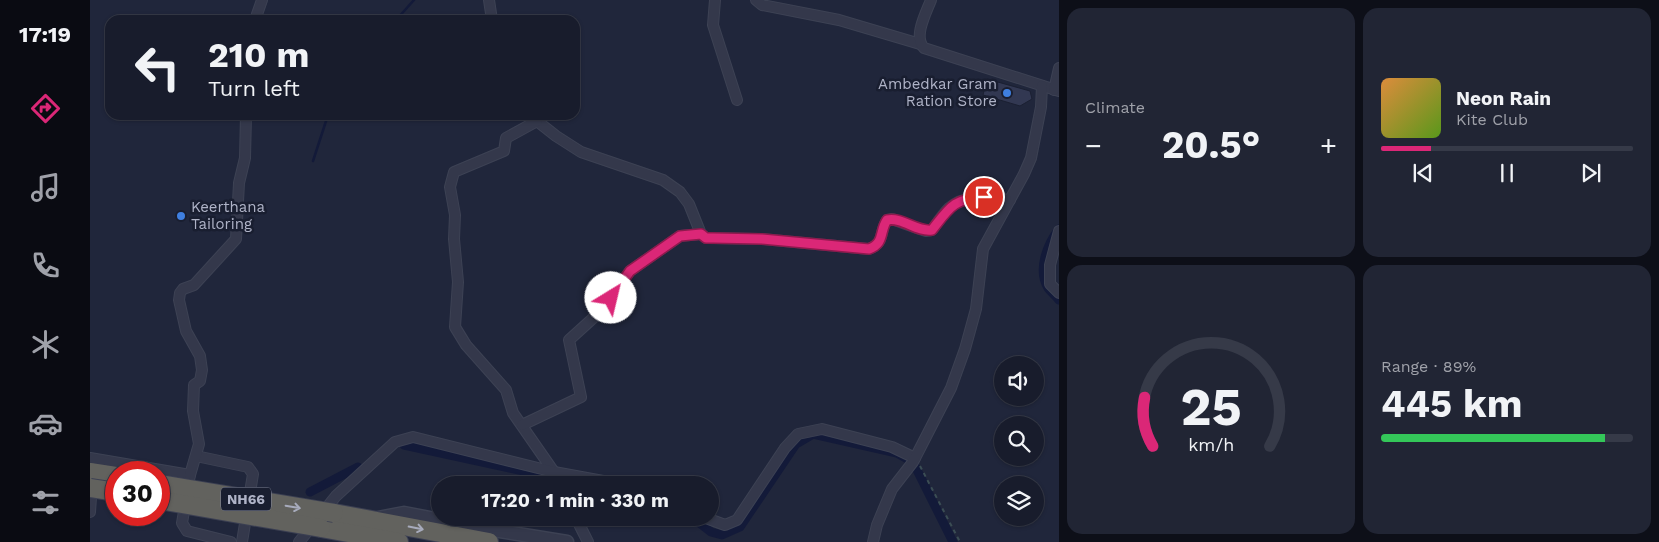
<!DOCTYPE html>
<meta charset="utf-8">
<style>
body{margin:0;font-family:"Work Sans",sans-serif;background:#212534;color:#f1f3f6;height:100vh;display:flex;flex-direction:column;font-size:19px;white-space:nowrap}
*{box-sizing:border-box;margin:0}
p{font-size:16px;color:#9fa1a9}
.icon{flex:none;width:28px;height:28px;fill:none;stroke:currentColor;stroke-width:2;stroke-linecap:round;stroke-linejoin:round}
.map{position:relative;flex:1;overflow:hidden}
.side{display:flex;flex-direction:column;gap:8px;padding:8px;background:#0d0f18;width:600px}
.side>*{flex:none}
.guide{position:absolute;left:15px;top:15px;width:475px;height:105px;border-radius:15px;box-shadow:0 1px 4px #0004,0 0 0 1px #363a48;background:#181c2c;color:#f1f3f6;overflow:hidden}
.fabs{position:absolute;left:904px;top:356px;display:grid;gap:10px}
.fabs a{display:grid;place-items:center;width:50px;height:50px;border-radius:50%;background:#181c2c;box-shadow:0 1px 4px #0004,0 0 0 1px #363a48;font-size:25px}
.speed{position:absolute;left:15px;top:461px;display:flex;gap:10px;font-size:25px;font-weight:700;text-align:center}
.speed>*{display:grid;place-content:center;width:65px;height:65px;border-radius:50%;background:#181c2c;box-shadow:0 1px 4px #0004,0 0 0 1px #363a48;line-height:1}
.speed .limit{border:8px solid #d22;background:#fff;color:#111}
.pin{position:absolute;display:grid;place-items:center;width:42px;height:42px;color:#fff;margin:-21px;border:2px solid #fff;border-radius:50%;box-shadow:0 1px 5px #0007}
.me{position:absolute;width:55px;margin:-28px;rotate:36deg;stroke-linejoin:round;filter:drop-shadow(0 0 4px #0008)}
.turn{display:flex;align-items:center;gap:18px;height:105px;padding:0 20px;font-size:22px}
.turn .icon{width:65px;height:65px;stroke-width:2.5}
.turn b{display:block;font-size:35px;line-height:42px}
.big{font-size:38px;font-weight:700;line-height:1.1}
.side .tile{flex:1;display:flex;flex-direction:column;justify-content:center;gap:8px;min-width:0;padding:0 18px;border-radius:15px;background:#212534}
.side .dial{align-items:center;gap:0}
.dial svg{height:130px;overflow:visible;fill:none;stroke:#363a48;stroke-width:7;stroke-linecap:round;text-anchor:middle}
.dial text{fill:#f1f3f6;stroke:none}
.song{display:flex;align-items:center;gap:15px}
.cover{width:60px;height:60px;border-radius:8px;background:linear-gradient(135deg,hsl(30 70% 55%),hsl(90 70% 35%))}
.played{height:5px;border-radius:2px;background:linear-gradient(90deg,#db2777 20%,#363a48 20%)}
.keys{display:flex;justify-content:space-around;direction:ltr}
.heat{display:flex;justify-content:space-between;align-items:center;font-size:28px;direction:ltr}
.charge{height:8px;border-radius:4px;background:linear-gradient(90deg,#34c759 89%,#363a48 0)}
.side .tiles{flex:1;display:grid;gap:8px;grid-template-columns:repeat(2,1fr)}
.trip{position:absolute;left:341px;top:476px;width:288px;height:50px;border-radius:25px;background:#181c2c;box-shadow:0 1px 4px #0004,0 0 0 1px #363a48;font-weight:700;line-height:50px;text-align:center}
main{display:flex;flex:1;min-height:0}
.menu{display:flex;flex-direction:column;width:90px;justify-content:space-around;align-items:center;background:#0a0b12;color:#9fa1a9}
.menu .icon{width:35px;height:35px}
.menu .selected{color:#db2777}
.menu b{font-size:22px;color:#f1f3f6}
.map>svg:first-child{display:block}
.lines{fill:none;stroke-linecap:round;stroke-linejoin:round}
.stream{stroke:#131a39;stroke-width:2.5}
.canal{stroke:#131a39;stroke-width:9}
.building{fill:#323852;stroke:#1b2032}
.minor-casing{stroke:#3d4254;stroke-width:12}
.tertiary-casing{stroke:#3d4254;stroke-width:15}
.trunk-casing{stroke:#3c4053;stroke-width:20}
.path{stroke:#3b4d54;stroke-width:2;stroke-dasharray:4 4;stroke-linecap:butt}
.minor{stroke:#34384b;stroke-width:10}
.tertiary{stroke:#34384b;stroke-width:12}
.trunk{stroke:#62625e;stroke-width:18}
.trunk-bridge-casing{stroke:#3c4053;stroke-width:20;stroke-linecap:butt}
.trunk-bridge{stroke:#62625e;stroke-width:18}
.oneway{stroke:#a7abbc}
.route-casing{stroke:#8e194d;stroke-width:12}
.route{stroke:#db2777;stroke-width:9}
.shop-dot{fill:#3f7fe0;stroke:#191e30;stroke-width:2}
.labels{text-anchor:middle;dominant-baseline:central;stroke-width:5;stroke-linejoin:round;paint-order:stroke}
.shield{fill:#191e30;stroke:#82869a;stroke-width:1}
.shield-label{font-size:14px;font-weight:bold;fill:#afb3c7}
.poi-label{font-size:15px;fill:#afb3c7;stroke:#191e30;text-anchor:end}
</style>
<main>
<nav class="menu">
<b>17:19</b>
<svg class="icon selected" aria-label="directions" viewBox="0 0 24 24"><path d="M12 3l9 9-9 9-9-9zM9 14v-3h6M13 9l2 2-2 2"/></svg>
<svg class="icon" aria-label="music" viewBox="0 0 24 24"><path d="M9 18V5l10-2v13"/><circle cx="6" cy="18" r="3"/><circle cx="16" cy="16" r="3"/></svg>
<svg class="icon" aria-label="phone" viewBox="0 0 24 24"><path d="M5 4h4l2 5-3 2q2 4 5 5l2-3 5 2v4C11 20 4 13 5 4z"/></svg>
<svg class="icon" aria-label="climate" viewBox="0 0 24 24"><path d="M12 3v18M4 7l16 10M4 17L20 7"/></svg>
<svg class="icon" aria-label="car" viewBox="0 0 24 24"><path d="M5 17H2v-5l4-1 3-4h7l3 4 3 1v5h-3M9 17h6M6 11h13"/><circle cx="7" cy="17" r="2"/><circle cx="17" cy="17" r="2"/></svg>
<svg class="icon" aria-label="filters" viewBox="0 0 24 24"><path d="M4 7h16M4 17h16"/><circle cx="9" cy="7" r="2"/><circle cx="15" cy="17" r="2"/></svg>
</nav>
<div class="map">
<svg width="969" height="542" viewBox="0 0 969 542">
<rect width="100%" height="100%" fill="#20263b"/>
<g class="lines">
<g class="stream">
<path d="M306,20L324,0"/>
<path d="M223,161L238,115"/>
</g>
<g class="canal">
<path d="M969,229C957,244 947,270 958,288C961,292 966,296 969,300"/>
<path d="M314,445L498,485"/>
<path d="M220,492L268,467"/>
<path d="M603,518L621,532L632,535L650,527L706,444L723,434L807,453L823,462L863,542"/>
</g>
</g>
<path class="building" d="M897,79L940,91L942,99L930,106L893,95Z"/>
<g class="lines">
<defs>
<g id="minor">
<path d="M399,0L402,20"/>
<path d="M625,0L623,25L647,100"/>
<path d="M666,0L672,5L749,20L830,44"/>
<path d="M841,0C836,13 823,37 834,48L969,91"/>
<path d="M165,20L172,0"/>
<path d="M964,90L969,68"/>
<path d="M443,115L447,121L466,136L491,152L573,180L590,192L599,204L611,234L616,238L672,239L779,249C795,243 789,232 797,220L802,219L827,228L836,231L842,230C847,223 853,214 859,208C876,193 899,198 920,200"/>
<path d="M447,121L416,138L414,151L364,172L360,187L365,215L364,239L368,282L365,327L376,345L416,390L423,413L464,472L470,485"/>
<path d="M969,231L960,265V284L969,293"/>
<path d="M432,425L491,397L479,340L511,311L540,271L590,236L611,234"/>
<path d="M106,456L158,467L163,474L152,542"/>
<path d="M0,458L100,475L99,480"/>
<path d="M100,475L109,444L103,411L104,385L110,381L112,370L110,356L96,331L89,300L90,293L93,289L104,285L146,239L149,183L155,158L156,115"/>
<path d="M96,500L92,523L97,531L141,542"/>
<path d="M0,512L2,483"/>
<path d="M486,518L498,542"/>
<path d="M616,518L635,525L647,520L695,448L708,434L732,429L802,447L825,458"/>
<path d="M209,542L246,496L305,442L323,437L464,472L535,485"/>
<path d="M783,542L787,525L802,489L823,462L861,388L875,349L886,309L893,249L934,174L941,158L951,107L952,86"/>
</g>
<path id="tertiary" d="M288,518L314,513L391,528L477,542"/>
<g id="trunk">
<path d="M0,472L26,476"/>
<path d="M244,513L399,542"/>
<path d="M231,528L309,542"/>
</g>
</defs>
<use href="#minor" class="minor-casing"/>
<use href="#tertiary" class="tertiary-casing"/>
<use href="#trunk" class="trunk-casing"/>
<path class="path" d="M830,466L870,542"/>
<use href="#minor" class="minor"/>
<use href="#tertiary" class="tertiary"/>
<use href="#trunk" class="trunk"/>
<defs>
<g id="trunk-bridge">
<path d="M69,484L244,513"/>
<path d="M0,488L26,492"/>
<path d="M69,500L231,528"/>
</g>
</defs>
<use href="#trunk-bridge" class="trunk-bridge-casing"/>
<use href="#trunk-bridge" class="trunk-bridge"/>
</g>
<defs><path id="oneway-shaft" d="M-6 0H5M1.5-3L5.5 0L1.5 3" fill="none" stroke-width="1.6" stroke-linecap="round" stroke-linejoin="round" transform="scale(1.25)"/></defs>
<g class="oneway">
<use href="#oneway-shaft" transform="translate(203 507) rotate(10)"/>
<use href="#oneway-shaft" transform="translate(326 528) rotate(11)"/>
</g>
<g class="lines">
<defs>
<path id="route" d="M521,298L540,271L590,236L611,234L616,238H623L672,239L779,249C795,243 789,232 797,220C813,217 826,232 842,230C860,207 863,199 894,197"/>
</defs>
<use href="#route" class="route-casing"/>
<use href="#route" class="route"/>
</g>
<g class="shop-dot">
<circle cx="917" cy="93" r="5"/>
<circle cx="91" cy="216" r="5"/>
</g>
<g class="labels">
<rect class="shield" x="131" y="487.5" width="50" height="23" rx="4"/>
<g class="shield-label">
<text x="156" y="499">NH66</text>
</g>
<g class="poi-label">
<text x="907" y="84">Ambedkar Gram<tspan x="907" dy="17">Ration Store</tspan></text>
<text x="101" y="207" text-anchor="start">Keerthana<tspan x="101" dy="17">Tailoring</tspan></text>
</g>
</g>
</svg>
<div class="fabs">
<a><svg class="icon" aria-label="sound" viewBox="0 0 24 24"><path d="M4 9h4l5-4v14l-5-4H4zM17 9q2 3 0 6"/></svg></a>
<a><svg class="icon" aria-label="search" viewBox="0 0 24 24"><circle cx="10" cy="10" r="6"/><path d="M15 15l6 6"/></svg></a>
<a><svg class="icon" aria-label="layers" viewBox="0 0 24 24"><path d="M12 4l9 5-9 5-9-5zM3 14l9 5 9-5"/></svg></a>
</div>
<div class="speed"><div class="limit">30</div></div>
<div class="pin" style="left:894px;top:197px;background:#d93025"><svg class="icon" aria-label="arrive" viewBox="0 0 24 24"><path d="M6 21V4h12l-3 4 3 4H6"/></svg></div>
<svg class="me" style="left:521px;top:298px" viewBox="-20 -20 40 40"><circle r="19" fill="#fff"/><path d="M0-13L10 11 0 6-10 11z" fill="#db2777"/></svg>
<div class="trip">17:20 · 1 min · 330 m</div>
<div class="guide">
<div class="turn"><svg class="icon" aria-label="left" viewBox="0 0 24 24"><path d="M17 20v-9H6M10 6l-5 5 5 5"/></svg><div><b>210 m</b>Turn left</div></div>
</div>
</div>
<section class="side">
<div class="tiles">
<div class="tile"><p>Climate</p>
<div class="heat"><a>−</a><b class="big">20.5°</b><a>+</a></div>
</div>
<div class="tile">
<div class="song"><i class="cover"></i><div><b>Neon Rain</b><p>Kite Club</p></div></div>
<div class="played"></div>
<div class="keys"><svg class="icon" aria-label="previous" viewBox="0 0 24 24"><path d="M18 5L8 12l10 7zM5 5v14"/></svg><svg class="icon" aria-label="pause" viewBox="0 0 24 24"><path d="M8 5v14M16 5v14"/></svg><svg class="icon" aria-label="next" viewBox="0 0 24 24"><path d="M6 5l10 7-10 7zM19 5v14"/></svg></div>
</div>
<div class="tile dial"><svg viewBox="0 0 100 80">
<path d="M14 69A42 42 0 1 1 86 69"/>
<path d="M14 69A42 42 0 0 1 9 39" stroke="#db2777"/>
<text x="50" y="56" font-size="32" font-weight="700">25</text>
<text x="50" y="72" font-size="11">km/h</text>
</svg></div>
<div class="tile"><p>Range · 89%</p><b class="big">445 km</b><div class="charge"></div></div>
</div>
</section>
</main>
